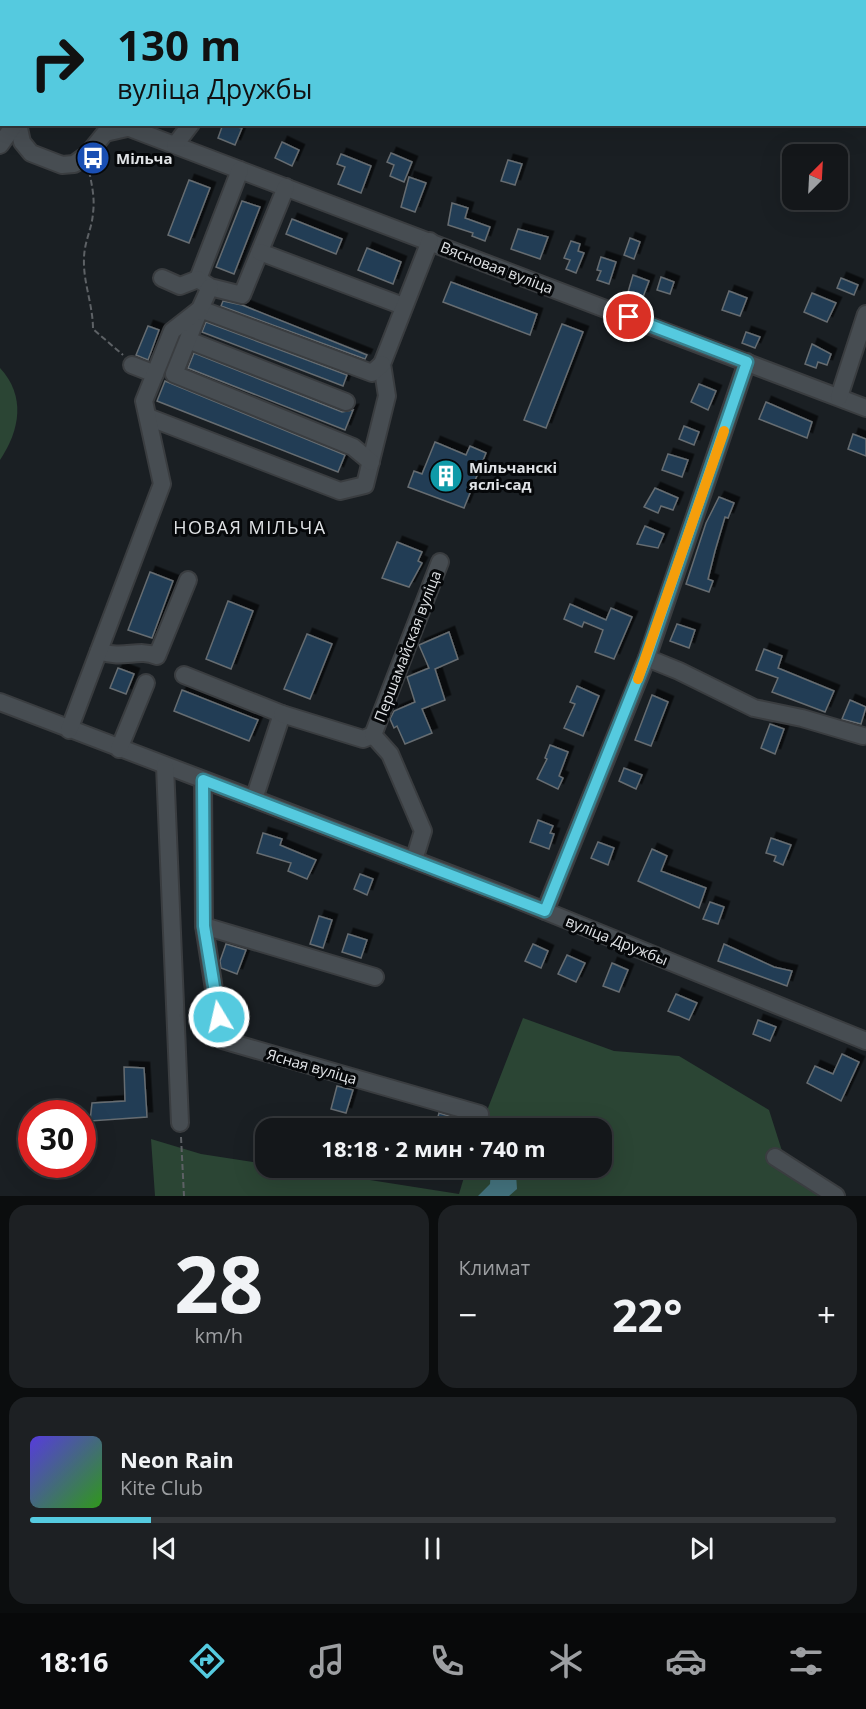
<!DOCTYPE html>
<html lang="ru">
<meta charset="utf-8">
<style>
body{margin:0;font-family:"Open Sans",sans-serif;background:#1d2023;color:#f1f3f6;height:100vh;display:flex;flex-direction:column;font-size:22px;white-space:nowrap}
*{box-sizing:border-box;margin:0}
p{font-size:20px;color:#9d9fa2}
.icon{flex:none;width:33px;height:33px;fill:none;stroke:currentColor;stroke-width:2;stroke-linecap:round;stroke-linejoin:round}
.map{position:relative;height:1196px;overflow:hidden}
.sheet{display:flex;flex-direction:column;gap:9px;padding:9px;background:#0b0d0e;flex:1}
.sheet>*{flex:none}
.hud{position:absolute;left:0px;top:0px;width:867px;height:126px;box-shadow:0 6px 24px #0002,0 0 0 2px #333639;background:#55cadf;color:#111;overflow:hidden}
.needle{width:39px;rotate:24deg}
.controls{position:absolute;left:782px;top:144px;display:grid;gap:12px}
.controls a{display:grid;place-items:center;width:66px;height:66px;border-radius:12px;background:#14171a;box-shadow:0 6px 24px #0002,0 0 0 2px #333639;font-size:30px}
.speed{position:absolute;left:18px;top:1100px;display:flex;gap:12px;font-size:30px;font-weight:700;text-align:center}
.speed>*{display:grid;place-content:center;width:78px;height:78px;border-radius:50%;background:#14171a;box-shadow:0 6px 24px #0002,0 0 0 2px #333639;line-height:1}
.speed .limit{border:9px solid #d22;background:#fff;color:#111}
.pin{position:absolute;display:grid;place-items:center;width:51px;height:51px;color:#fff;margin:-26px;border:3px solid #fff;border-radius:50%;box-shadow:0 2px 6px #0007}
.me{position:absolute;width:66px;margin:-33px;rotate:351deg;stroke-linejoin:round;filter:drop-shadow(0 0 4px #0008)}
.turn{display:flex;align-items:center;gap:21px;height:126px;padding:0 18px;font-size:27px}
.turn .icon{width:78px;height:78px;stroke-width:2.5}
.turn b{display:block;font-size:42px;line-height:51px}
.big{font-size:45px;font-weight:700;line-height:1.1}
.sheet .card{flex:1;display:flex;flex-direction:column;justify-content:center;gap:9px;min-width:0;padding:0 21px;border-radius:18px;background:#1d2023}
.sheet .dial{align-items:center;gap:0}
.dial b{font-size:78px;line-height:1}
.song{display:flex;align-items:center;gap:18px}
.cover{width:72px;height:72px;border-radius:9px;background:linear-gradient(135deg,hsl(250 70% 55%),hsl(110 70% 35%))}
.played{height:6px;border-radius:3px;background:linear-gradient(90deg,#55cadf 15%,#333639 15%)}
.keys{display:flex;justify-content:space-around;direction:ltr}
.heat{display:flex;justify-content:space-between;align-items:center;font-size:33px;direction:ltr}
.sheet .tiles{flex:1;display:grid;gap:9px;grid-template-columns:1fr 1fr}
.card:last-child{grid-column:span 2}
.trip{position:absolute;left:255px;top:1118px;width:357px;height:60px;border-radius:18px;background:#14171a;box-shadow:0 6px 24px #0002,0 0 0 2px #333639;font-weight:700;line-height:60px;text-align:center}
.menu{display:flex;height:96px;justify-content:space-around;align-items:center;background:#08090a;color:#9d9fa2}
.menu .icon{width:42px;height:42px}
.menu .current{color:#55cadf}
.menu b{font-size:27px;color:#f1f3f6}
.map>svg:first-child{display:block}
.green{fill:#2b4534}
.water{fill:#43727d}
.building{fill:#203e55;stroke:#666c71;stroke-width:1.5;filter:url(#shadow)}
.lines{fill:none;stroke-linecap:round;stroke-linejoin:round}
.minor-casing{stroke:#3a3d40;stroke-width:20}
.path{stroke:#5d6165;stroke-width:2;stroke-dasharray:6 3;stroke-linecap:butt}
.minor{stroke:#474d52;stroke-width:16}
.route-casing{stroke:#378391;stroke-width:15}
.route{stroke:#55cadf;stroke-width:10}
.slow{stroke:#f59e0b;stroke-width:10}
.labels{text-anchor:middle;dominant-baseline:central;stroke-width:6;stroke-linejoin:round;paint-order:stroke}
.poi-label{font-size:15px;font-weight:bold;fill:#e0e3e6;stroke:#06080a;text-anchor:start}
.street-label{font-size:15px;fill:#e0e3e6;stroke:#06080a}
.quarter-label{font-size:18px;letter-spacing:1.5px;fill:#e0e3e6;stroke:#06080a}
</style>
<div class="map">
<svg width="866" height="1196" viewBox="0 0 866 1196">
<defs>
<filter id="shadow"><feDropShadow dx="5.5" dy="-5.5" stdDeviation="0" flood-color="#0009"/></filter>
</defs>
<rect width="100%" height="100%" fill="#1a1f23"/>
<g class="green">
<path d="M0,368C26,396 20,430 0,460Z"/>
<path d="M523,1018L614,1051L679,1056L769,1110L782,1151L846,1196H155L151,1139L201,1154L265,1164L266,1167H287L459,1194L467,1167H602V1128H477L488,1108Z"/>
</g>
<path class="water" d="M494,1168L516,1174L517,1189L509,1196H478L490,1184L491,1171Z"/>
<g class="building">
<path d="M223,124L242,128L235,145L218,138Z"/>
<path d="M282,142L299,150L292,166L275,158Z"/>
<path d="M391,153L412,162L404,182L390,176L394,165L387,162Z"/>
<path d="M341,154L371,166L361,193L338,184L345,167L337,164Z"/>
<path d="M508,160L522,164L515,185L501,181Z"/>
<path d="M409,177L426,183L415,212L401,207Z"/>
<path d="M189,180L210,188L189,243L168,235Z"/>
<path d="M242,201L260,207L234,274L216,267Z"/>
<path d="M452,203L468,208L465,218L490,227L485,241L472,236L473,233L448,225Z"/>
<path d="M292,219L342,239L336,254L286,234Z"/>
<path d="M518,229L548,237L540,259L511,249Z"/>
<path d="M630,238L640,242L634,259L624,255Z"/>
<path d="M571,241L580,244L578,251L584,253L576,273L566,269L570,260L564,258Z"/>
<path d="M367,248L401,262L393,284L358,270Z"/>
<path d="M601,257L616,262L609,284L597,280L601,271L597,270Z"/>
<path d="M633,275L649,281L643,297L628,292Z"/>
<path d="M661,277L674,282L670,294L657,290Z"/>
<path d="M841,278L858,285L854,295L837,288Z"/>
<path d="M451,282L537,314L530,335L443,302Z"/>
<path d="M729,291L747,298L740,316L722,310Z"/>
<path d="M812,293L836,303L827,322L804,312Z"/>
<path d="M223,301L242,305L367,355L365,359L221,306Z"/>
<path d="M206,322L347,375L343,386L202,332Z"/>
<path d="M562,324L583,332L546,428L524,420Z"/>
<path d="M148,326L159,330L148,360L136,355Z"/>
<path d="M746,332L760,337L755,348L742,343Z"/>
<path d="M812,344L831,354L827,365L818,362L816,368L805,364Z"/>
<path d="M194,353L342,412L353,410L345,430L188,368Z"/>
<path d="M165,381L345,455L338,472L157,401Z"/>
<path d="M699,384L716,391L708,410L691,402Z"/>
<path d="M766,402L812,422L807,438L759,419Z"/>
<path d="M684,426L699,432L694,445L679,439Z"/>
<path d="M853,434L866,439V456L848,449Z"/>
<path d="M435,442L466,455L470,446L486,453L464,508L408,487L414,471L422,474Z"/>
<path d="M668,454L688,460L682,477L662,470Z"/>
<path d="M655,488L678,498L673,510L661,506L658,513L644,507Z"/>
<path d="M719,497L734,503L728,518L725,517L715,551L708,579L713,581L709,592L686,584L706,523Z"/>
<path d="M645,526L664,534L658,548L637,544Z"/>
<path d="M397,542L422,552L418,561L422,563L409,587L382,578Z"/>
<path d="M150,572L173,581L152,638L128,630Z"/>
<path d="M228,601L253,611L231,669L206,659Z"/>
<path d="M570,604L606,620L611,608L632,617L614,659L595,652L603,630L584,622L582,627L564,619Z"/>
<path d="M677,624L695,630L689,648L670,641Z"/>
<path d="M449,632L458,659L435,669L445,700L422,709L432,733L405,744L397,726L394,728L390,719L394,711L415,702L407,677L429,668L419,645Z"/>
<path d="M307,634L332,644L310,699L284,689Z"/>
<path d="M764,649L782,656L778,668L834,691L825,712L772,692L778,678L756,670Z"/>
<path d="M118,668L134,674L126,694L110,688Z"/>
<path d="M577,686L599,696L583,736L564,728L575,704L570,702Z"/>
<path d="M182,690L258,720L249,741L174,711Z"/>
<path d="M652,695L668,702L651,746L635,740Z"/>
<path d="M850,700L866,707L861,724L842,719Z"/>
<path d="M770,724L784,729L775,754L761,748Z"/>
<path d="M550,745L568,752L559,776L563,778L558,789L537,779L547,759L545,758Z"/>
<path d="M624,768L642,775L636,789L619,781Z"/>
<path d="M538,820L553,826L550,833L554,834L549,849L530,842Z"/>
<path d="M263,833L282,839L280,845L316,860L307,879L288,871L291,863L257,853Z"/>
<path d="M771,838L791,845L783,865L774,861L776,856L766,853Z"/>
<path d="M598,842L614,848L608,865L591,858Z"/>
<path d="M652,849L667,856L661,871L706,888L699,908L638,881Z"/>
<path d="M360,874L373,879L367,895L354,889Z"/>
<path d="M710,902L724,907L718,924L703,919Z"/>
<path d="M319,916L332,920L323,948L310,944Z"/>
<path d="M348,934L367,940L361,958L342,952Z"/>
<path d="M226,944L246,950L237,974L221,968L220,961Z"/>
<path d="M533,944L548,951L541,968L525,961Z"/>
<path d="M724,944L774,967L792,971L787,986L718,961Z"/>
<path d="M567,955L585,963L576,982L558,974Z"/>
<path d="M612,963L628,970L619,992L603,986Z"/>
<path d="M676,994L697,1003L689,1020L668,1011Z"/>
<path d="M758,1020L776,1027L770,1041L753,1034Z"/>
<path d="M842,1054L859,1062L841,1101L807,1083L815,1066L833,1074Z"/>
<path d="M124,1067L144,1068L147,1117L90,1121L92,1103L125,1101Z"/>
<path d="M337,1086L353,1090L346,1113L331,1109Z"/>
<path d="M439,1113L452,1117L449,1128H435Z"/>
</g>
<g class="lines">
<defs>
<g id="minor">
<path d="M567,0L571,2"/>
<path d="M352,2L353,0"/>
<path d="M18,124L22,142L31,153L62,165L74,164L88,154L105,133L127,128"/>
<path d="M119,124L866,408"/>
<path d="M0,145L15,124"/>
<path d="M175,145L191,124"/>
<path d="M240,170L198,279L210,287L242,295L286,187"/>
<path d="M260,252L403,306"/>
<path d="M162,278L180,286L198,279"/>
<path d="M188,340L346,402"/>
<path d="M132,365L155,374"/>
<path d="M839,397L866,314"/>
<path d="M148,417L340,491L365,485L387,396L382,364L430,241"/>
<path d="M371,462L353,447L174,374L200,309L372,373L382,364"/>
<path d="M99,651C124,660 137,648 157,656L188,580"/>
<path d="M647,658L679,671L754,708L802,718L863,736"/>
<path d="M184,675L282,714L254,799"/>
<path d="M0,702L508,896L866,1041"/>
<path d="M282,714L363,739L373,735"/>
<path d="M69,730L162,484L144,401L172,331L200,309L210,287"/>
<path d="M119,749L146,683"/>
<path d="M165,766L180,1123"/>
<path d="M203,780L204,926L222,1040L480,1114"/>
<path d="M414,860L423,831L390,754L373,735L440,562"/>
<path d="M545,911L647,658L747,362"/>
<path d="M204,926L375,977"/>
<path d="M775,1157L836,1196"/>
</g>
</defs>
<use href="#minor" class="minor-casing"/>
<g class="path">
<path d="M89,171C92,185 95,199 93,213C92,229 84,242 84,259C83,282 93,305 93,329L123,355"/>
<path d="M181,1137L184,1196"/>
</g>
<use href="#minor" class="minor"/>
</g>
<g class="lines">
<defs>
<path id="route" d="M219,1017L204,926L203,780L545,911L646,658L747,362L629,317"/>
</defs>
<use href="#route" class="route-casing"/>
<use href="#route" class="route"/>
<path class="slow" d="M638,679L724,431"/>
</g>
<defs>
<symbol id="bus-disc" viewBox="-11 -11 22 22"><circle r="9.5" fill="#1a4fb4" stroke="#06080a"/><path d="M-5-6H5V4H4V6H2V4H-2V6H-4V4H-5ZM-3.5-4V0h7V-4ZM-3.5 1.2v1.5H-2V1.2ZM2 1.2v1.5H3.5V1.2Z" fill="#fff"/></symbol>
<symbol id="building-disc" viewBox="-11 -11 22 22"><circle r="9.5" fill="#0f9aa8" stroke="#06080a"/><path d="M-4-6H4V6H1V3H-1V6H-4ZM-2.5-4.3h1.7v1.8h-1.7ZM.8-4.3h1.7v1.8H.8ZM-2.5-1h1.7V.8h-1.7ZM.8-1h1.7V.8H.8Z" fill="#fff"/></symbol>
</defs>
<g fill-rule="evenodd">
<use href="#bus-disc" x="74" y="139" width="38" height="38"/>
<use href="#building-disc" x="427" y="457" width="38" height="38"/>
</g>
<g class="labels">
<g class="poi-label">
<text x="116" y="158">Мільча</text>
<text x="469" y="467">Мільчанскі<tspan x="469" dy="17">яслі-сад</tspan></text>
</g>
<g class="street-label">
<text transform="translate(497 267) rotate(21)">Вясновая вуліца</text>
<text transform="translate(407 646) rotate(-69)">Першамайская вуліца</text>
<text transform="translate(617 940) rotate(22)">вуліца Дружбы</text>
<text transform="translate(312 1066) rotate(16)">Ясная вуліца</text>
</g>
<g class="quarter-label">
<text x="250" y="527">НОВАЯ МІЛЬЧА</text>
</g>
</g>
</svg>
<div class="controls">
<a><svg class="needle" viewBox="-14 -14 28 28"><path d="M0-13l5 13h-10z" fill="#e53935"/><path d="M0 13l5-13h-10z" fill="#9d9fa2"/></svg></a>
</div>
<div class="speed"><div class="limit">30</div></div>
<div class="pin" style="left:629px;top:317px;background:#d93025"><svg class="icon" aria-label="arrive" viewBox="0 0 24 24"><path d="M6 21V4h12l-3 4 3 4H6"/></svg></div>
<svg class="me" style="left:219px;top:1017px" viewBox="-20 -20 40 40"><circle r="17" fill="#55cadf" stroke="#fff" stroke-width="3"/><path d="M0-11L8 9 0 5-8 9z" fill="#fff"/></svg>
<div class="trip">18:18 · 2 мин · 740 m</div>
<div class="hud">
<div class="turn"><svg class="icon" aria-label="right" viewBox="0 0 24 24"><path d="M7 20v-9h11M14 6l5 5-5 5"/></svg><div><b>130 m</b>вуліца Дружбы</div></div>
</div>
</div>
<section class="sheet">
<div class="tiles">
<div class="card dial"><b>28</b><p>km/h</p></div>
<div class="card"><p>Климат</p>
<div class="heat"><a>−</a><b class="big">22°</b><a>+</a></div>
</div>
<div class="card">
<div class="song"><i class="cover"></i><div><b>Neon Rain</b><p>Kite Club</p></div></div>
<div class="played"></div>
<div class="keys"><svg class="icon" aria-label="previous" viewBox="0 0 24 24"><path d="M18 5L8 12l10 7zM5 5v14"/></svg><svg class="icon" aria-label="pause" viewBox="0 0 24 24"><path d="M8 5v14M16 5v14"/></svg><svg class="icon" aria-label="next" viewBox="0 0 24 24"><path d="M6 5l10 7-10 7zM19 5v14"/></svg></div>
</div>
</div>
</section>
<nav class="menu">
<b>18:16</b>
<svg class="icon current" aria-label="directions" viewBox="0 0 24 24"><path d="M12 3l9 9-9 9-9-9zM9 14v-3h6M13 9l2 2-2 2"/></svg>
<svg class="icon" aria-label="music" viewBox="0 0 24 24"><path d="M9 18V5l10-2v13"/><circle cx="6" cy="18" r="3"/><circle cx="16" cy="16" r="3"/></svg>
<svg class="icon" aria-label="phone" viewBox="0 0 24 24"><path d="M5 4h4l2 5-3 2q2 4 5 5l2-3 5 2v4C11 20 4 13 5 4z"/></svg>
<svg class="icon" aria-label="climate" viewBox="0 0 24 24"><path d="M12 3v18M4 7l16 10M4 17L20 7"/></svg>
<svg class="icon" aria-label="car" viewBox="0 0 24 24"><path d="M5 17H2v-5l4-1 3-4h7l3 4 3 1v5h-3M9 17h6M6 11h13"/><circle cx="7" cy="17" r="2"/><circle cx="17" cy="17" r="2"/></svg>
<svg class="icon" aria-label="filters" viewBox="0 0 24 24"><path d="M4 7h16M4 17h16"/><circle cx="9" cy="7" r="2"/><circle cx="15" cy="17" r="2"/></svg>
</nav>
